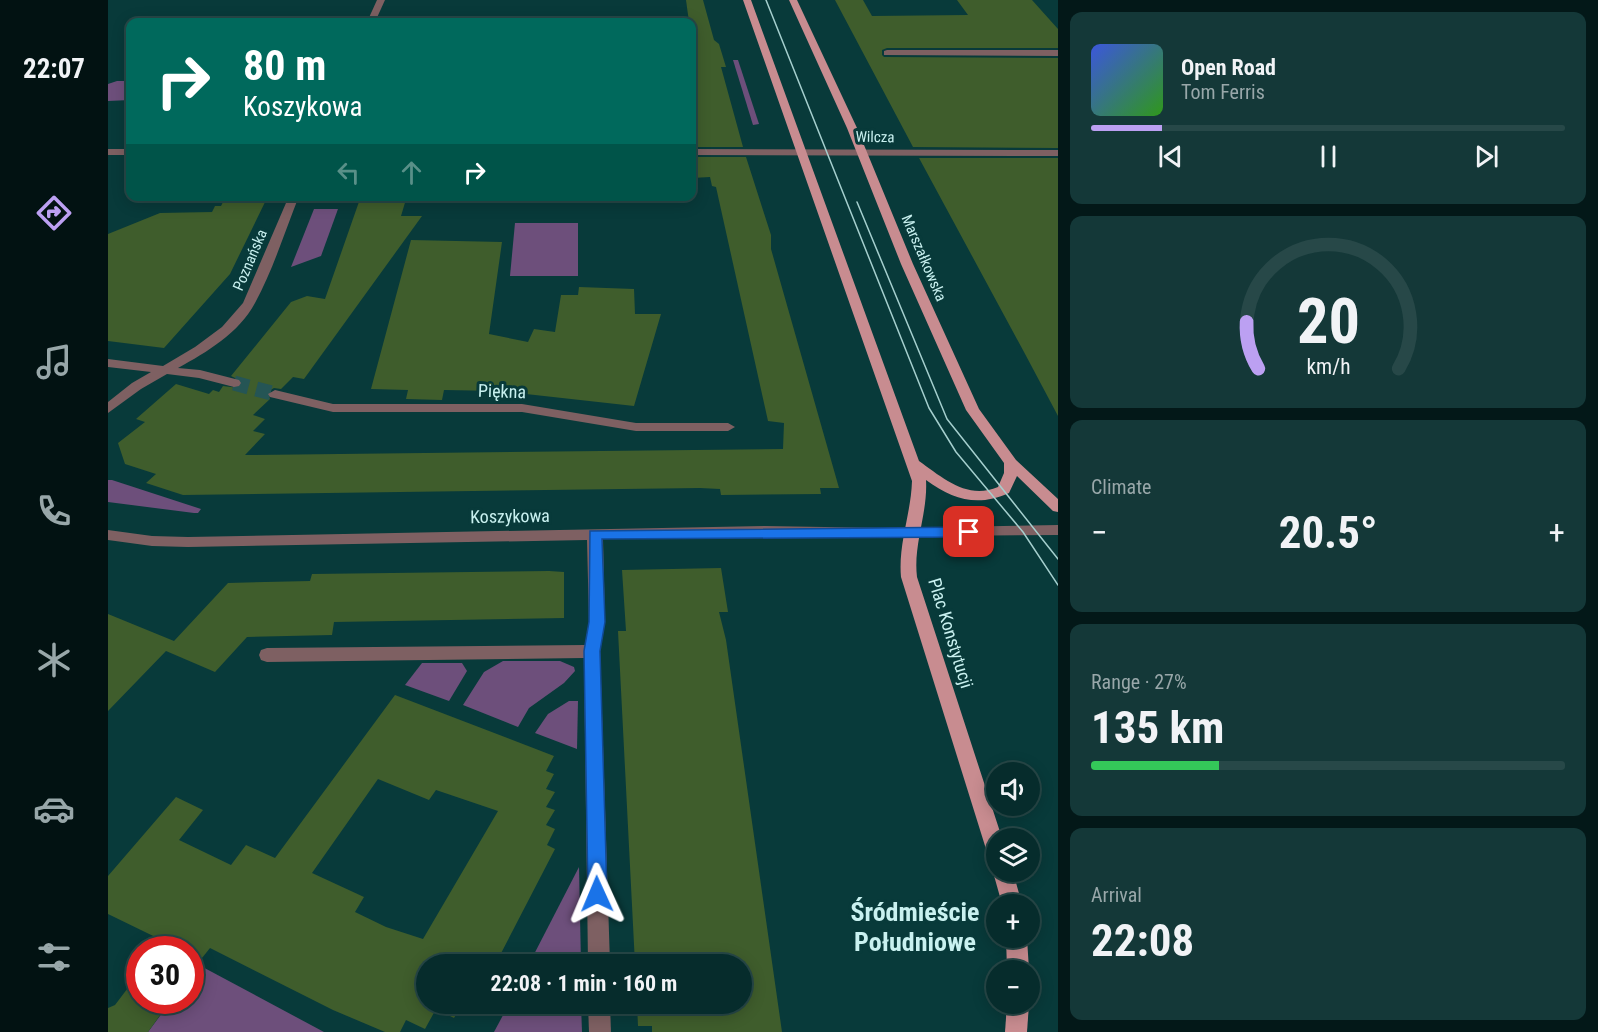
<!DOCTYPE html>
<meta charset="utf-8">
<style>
body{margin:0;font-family:"Roboto Condensed",sans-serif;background:#143838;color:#f1f3f6;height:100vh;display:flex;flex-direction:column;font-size:22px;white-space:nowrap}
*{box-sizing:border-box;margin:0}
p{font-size:20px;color:#98a7a9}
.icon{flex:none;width:33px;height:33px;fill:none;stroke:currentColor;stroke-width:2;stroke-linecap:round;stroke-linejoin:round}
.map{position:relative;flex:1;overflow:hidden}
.details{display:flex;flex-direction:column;gap:12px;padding:12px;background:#031818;width:540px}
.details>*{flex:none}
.banner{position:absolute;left:18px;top:18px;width:570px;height:183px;border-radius:12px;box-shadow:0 3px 15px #0003,0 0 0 2px #274848;background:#00695c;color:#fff;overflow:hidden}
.buttons{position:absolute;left:878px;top:762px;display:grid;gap:12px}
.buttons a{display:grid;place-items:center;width:54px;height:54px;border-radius:50%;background:#062c2c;box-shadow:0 3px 15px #0003,0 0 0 2px #274848;font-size:30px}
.speed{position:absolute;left:18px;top:936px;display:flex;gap:12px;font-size:30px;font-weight:700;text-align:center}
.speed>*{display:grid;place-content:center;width:78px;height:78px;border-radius:50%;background:#062c2c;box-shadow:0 3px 15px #0003,0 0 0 2px #274848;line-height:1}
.speed .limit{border:9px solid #d22;background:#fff;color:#111}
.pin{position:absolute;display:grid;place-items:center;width:51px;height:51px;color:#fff;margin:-26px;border-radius:12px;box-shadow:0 3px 9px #0006}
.me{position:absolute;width:66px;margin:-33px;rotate:359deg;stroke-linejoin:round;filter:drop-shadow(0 0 4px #0008)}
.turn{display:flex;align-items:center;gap:21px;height:126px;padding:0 18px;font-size:27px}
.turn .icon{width:78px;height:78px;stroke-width:2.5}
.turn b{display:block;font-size:42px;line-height:51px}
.lanes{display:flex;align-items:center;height:57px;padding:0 18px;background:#0003;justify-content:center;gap:30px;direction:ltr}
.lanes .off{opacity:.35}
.big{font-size:45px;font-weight:700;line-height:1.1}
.details .card{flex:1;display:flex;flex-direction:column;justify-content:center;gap:9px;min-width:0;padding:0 21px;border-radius:12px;background:#143838}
.details .dial{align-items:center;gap:0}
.dial svg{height:156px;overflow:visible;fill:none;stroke:#274848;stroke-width:7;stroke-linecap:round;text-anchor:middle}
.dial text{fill:#f1f3f6;stroke:none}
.song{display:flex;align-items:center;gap:18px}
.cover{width:72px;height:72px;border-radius:9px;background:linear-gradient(135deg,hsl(230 70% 55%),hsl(110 70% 35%))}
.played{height:6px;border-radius:3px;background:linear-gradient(90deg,#bca0f2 15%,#274848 15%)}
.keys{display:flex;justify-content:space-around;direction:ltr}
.heat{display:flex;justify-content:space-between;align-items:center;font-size:33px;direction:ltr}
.charge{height:9px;border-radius:4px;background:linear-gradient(90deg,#34c759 27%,#274848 0)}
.trip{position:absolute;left:308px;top:954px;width:336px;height:60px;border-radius:30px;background:#062c2c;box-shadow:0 3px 15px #0003,0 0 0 2px #274848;font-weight:700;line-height:60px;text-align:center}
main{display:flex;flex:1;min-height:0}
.tab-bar{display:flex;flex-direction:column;width:108px;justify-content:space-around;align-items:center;background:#021212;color:#98a7a9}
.tab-bar .icon{width:42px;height:42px}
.tab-bar .current{color:#bca0f2}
.tab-bar b{font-size:27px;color:#f1f3f6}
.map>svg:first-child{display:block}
.green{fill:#6d4f7b}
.building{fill:#3f5d2c;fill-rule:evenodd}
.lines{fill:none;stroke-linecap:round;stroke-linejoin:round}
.minor-tunnel{stroke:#255555;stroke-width:15;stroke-dasharray:15 8;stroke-linecap:butt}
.minor{fill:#7e6062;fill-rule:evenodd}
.major{fill:#c88c90;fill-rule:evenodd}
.tram{stroke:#a5cfce;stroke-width:1.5}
.route{fill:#1a73e8;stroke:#114b97;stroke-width:1.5}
.labels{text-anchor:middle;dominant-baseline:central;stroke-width:6;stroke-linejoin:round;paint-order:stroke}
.far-street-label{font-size:15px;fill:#c9f1f0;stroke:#083a3a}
.street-label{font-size:18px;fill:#c9f1f0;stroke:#083a3a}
.near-quarter-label{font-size:26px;font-weight:bold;fill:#c9f1f0;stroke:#083a3a}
</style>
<main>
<nav class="tab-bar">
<b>22:07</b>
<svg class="icon current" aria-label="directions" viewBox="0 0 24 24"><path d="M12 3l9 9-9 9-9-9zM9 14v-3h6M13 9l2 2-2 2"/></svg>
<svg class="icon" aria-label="music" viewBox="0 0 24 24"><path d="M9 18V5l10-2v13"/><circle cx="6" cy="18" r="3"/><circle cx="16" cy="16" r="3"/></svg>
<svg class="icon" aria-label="phone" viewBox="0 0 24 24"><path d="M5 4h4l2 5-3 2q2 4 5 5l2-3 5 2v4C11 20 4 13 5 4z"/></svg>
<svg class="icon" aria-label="climate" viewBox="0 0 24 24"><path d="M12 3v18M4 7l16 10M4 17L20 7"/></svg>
<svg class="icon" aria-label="car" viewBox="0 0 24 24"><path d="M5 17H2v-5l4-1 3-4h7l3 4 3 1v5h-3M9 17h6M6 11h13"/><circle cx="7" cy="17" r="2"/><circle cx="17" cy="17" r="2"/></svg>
<svg class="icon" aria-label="filters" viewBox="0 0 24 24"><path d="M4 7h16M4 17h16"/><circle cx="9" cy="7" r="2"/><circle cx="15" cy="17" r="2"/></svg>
</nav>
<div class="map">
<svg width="950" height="1032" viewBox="0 0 950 1032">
<rect width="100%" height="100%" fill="#083a3a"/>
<g class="green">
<path d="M625,60H630L651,124L645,125Z"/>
<path d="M9,81H22V100L0,101V84Z"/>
<path d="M206,209H230L213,256L183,267Z"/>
<path d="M407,223H470V276H402Z"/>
<path d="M0,480H4L93,509L90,513H86L0,502Z"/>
<path d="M395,661H452L466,667L467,671L456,683L421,708L410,727L355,705L376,672Z"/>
<path d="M314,663H354L359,671L341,701L297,685Z"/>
<path d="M461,701H470L469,749L427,733L440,714Z"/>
<path d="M471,867L473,964H421Z"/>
<path d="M89,964L216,1032H40L63,1001L82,1000L83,974Z"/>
<path d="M401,1004H473L474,1032H386Z"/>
</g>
<g class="building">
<path d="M578,0H595L606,40L611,44L618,67H613L635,147H584V22H581Z"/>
<path d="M727,0H755L764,16L860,15L849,0H924L950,29V48H779L774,50V55L776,57L950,58V148L805,147Z"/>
<path d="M584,157H638L663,235V249L731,488H712L713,494L613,495L612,489L592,488L75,495L38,483L48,474L17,464L10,443L37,422L28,419L68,384L101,394L105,390L111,392L115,386L131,388L135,382L123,376L183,302L199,296L217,299L253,196H299L293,216H314L196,379L185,377L173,389L166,388L159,392L162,399L145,415L157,419L145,431L157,434L137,455L675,449L676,423L660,421L608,187L604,186L602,177L584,178Z"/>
<path d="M811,158H950V416L916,352Z"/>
<path d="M118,196H160L122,274L56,348L0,341V234L52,213L104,212L107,206H113Z"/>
<path d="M303,240L394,242L381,334L420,342L426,329L447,332L453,295H470L471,287L526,289L527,314H553L526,406L392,391L336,390L334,400L298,399L300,390L263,389Z"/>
<path d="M613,568L620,612H611L618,640L674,1032H544V1026H530L529,1004H633V964H527L510,631H518L514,570Z"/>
<path d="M441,571L456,572V618L226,622L224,635L139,637L107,672L58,651L0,711V614L66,641L120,583L202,581L204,574Z"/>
<path d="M287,695L446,756L438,771L446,774L438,789L447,792L438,807L447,810L438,825L447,829L439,845L447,849L389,961L395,964H318V1004H355L346,1018L328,1009L317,1029L298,1020L292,1032H277L225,1010L102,948L82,973V950H74L0,914V876L68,797L95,810L71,840L123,865L138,845L167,858ZM270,779L321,800L328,790L390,811L315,939L278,927L247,912L256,897L204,873Z"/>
<path d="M32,972V1000H63L40,1032H0V1008L7,1005Z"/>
</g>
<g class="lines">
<path class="minor-tunnel" d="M126,383L167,394"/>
<g class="minor">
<path d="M269,0H277L267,22H259Z"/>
<path d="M779,50H950V56L776,55V51Z"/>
<rect x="0" y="149" width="22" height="6"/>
<path d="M584,149L950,150V156L584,155Z"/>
<path d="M181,196H191C177,231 165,270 147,303C131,333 99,352 70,368L92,370L131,380L133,383L131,386L126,387L91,378L59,374L33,389L0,413V402L24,383L43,372L0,367V359L55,366L87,347L114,327L135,303Z"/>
<path d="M167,390L225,404H414L528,423H620L627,427L620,431H528L414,412H225L162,397L160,394Z"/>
<path d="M950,525V535L495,539L497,622L492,651L502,964H480L476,658L159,662L153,660L151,655L153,650L159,648L477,645L481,622L479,540L80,547L44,546L0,540V530L44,536L80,537L657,526L776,528Z"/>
<path d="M480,1004H502L503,1032H481Z"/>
</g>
<g class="major">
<path d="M635,0H643L811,461C835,478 859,500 890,487L896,473V463L858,410L793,264L739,128L681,0H689L749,128L805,264L871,409L908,460L950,499V512L945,511L909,476L901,493C870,507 845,500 818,480C820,513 805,544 809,577L894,838H888V858L881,855L878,849L793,577C790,544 803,514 804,481Z"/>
<path d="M888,865V872H905L914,904H894L885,872Z"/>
<path d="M898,938H919L921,970H899Z"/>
<path d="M899,1004H921L919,1032H897Z"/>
</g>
<g class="tram">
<path d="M658,0L821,408L848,452L915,532L950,585"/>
<path d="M749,202L839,419L950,559"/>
</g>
</g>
<path class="route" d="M861,527L868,532L861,537L494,539L497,622L492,651L499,894L496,900L489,902L483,900L480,894L476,651L481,622L482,531Z"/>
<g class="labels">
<g class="far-street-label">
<text transform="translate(767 137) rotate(1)">Wilcza</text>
<text transform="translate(816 258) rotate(67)">Marszałkowska</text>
<text transform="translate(142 260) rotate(-67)">Poznańska</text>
</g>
<g class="street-label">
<text transform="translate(394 391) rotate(2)">Piękna</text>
<text transform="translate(402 516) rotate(-1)">Koszykowa</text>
<text transform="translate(843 633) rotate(73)">Plac Konstytucji</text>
</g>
<g class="near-quarter-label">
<text x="807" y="912">Śródmieście<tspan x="807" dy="30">Południowe</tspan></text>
</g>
</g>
</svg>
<div class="buttons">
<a><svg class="icon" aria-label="sound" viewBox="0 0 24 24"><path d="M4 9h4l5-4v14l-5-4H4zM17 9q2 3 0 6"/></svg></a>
<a><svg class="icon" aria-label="layers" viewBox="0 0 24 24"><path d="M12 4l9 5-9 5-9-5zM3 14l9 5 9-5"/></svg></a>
<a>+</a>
<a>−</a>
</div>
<div class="speed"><div class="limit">30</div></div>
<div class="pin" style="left:861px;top:532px;background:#d93025"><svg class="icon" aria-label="arrive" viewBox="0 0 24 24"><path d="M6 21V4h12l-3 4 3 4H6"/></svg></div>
<svg class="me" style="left:489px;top:894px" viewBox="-20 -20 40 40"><path d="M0-17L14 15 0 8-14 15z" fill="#1a73e8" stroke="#fff" stroke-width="4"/></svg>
<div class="trip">22:08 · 1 min · 160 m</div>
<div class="banner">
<div class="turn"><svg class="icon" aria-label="right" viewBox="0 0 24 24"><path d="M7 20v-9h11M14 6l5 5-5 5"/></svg><div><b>80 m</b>Koszykowa</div></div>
<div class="lanes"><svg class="icon off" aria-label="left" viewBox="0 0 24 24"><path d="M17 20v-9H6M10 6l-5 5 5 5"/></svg><svg class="icon off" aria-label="ahead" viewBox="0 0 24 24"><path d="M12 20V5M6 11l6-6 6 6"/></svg><svg class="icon" aria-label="right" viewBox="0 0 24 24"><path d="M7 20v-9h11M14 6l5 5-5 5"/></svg></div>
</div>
</div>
<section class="details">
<div class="card">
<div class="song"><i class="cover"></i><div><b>Open Road</b><p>Tom Ferris</p></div></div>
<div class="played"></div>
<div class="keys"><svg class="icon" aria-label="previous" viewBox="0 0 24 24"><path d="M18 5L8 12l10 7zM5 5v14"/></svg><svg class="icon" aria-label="pause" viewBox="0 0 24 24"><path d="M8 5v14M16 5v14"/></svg><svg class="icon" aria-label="next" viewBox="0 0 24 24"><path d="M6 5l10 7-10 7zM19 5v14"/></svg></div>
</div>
<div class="card dial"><svg viewBox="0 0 100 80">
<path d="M14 69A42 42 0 1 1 86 69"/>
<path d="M14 69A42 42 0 0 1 8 45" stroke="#bca0f2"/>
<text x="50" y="56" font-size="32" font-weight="700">20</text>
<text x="50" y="72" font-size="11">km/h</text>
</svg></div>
<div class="card"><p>Climate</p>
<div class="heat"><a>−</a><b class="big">20.5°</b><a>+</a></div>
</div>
<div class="card"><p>Range · 27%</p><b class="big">135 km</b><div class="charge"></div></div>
<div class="card"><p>Arrival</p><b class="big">22:08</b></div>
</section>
</main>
